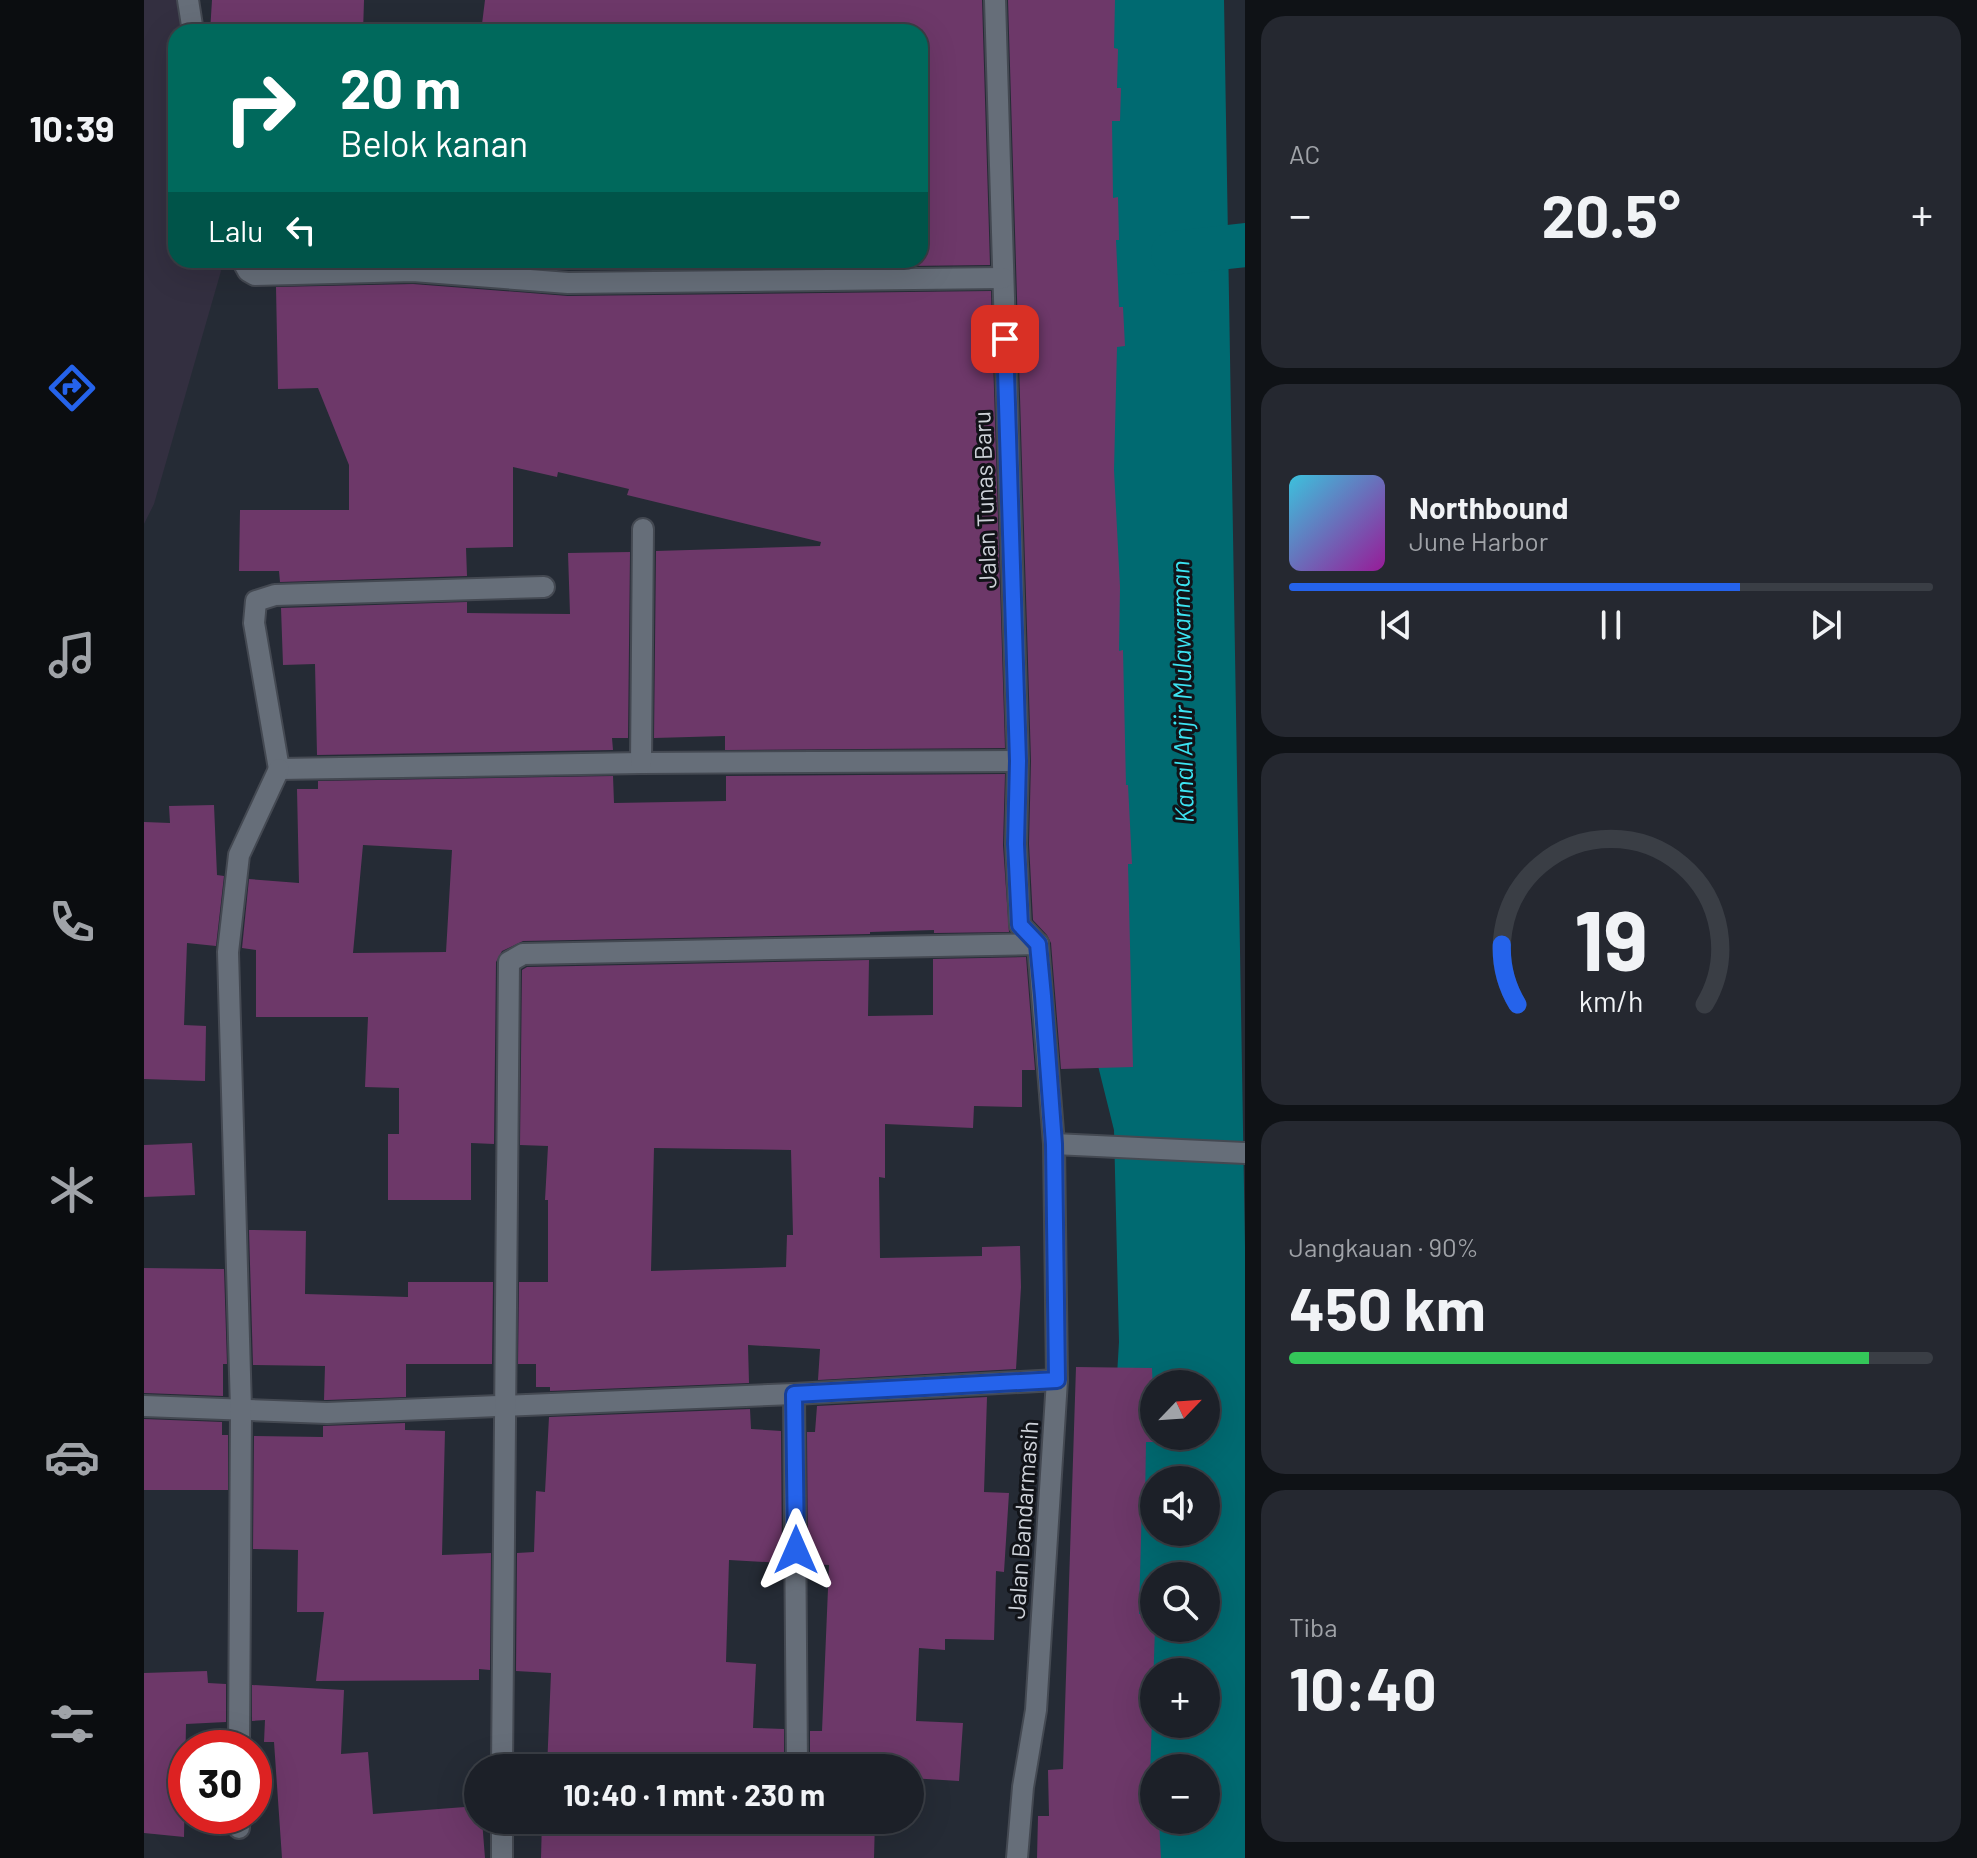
<!DOCTYPE html>
<html lang="id">
<meta charset="utf-8">
<style>
body{margin:0;font-family:Barlow,sans-serif;background:#252830;color:#f1f3f6;height:100vh;display:flex;flex-direction:column;font-size:30px;white-space:nowrap}
*{box-sizing:border-box;margin:0}
p{font-size:26px;color:#a0a3a8}
.icon{flex:none;width:44px;height:44px;fill:none;stroke:currentColor;stroke-width:2;stroke-linecap:round;stroke-linejoin:round}
.map{position:relative;flex:1;overflow:hidden}
.sheet{display:flex;flex-direction:column;gap:16px;padding:16px;background:#0f1216;width:732px}
.sheet>*{flex:none}
.top-card{position:absolute;left:24px;top:24px;width:760px;height:244px;border-radius:24px;box-shadow:0 8px 32px #0002,0 0 0 2px #3a3e45;background:#00695c;color:#fff;overflow:hidden}
.needle{width:52px;rotate:65deg}
.tools{position:absolute;left:996px;top:1370px;display:grid;gap:16px}
.tools a{display:grid;place-items:center;width:80px;height:80px;border-radius:50%;background:#1c2028;box-shadow:0 8px 32px #0002,0 0 0 2px #3a3e45;font-size:40px}
.speed{position:absolute;left:24px;top:1730px;display:flex;gap:16px;font-size:40px;font-weight:700;text-align:center}
.speed>*{display:grid;place-content:center;width:104px;height:104px;border-radius:50%;background:#1c2028;box-shadow:0 8px 32px #0002,0 0 0 2px #3a3e45;line-height:1}
.speed .limit{border:12px solid #d22;background:#fff;color:#111}
.pin{position:absolute;display:grid;place-items:center;width:68px;height:68px;color:#fff;margin:-34px;border-radius:16px;box-shadow:0 4px 12px #0006}
.me{position:absolute;width:88px;margin:-44px;rotate:0deg;stroke-linejoin:round;filter:drop-shadow(0 0 6px #0008)}
.turn{display:flex;align-items:center;gap:28px;height:168px;padding:0 40px;font-size:36px}
.turn .icon{width:104px;height:104px;stroke-width:2.5}
.turn b{display:block;font-size:56px;line-height:68px}
.then{display:flex;align-items:center;height:76px;padding:0 40px;background:#0003;gap:16px;font-size:30px}
.big{font-size:60px;font-weight:700;line-height:1.1}
.sheet .tile{flex:1;display:flex;flex-direction:column;justify-content:center;gap:12px;min-width:0;padding:0 28px;border-radius:24px;background:#252830}
.sheet .dial{align-items:center;gap:0}
.dial svg{height:208px;overflow:visible;fill:none;stroke:#3a3e45;stroke-width:7;stroke-linecap:round;text-anchor:middle}
.dial text{fill:#f1f3f6;stroke:none}
.song{display:flex;align-items:center;gap:24px}
.cover{width:96px;height:96px;border-radius:12px;background:linear-gradient(135deg,hsl(190 70% 55%),hsl(300 70% 35%))}
.played{height:8px;border-radius:4px;background:linear-gradient(90deg,#2563eb 70%,#3a3e45 70%)}
.keys{display:flex;justify-content:space-around;direction:ltr}
.heat{display:flex;justify-content:space-between;align-items:center;font-size:44px;direction:ltr}
.charge{height:12px;border-radius:6px;background:linear-gradient(90deg,#34c759 90%,#3a3e45 0)}
.trip{position:absolute;left:320px;top:1754px;width:460px;height:80px;border-radius:40px;background:#1c2028;box-shadow:0 8px 32px #0002,0 0 0 2px #3a3e45;font-weight:700;line-height:80px;text-align:center}
main{display:flex;flex:1;min-height:0}
.tabs{display:flex;flex-direction:column;width:144px;justify-content:space-around;align-items:center;background:#0b0d10;color:#a0a3a8}
.tabs .icon{width:56px;height:56px}
.tabs .active{color:#2563eb}
.tabs b{font-size:36px;color:#f1f3f6}
.map>svg:first-child{display:block}
.industrial{fill:#332f40}
.water{fill:#006a71;fill-rule:evenodd}
.lines{fill:none;stroke-linecap:round;stroke-linejoin:round}
.canal{stroke:#006a71;stroke-width:44}
.building{fill:#6d3869;fill-rule:evenodd}
.minor-casing{stroke:#444952;stroke-width:24}
.tertiary-casing{stroke:#444952;stroke-width:24}
.minor{stroke:#666e79;stroke-width:20}
.tertiary{stroke:#666e79;stroke-width:20}
.route-casing{stroke:#184099;stroke-width:20}
.route{stroke:#2563eb;stroke-width:14}
.labels{text-anchor:middle;dominant-baseline:central;stroke-width:6;stroke-linejoin:round;paint-order:stroke}
.street-label{font-size:24px;fill:#ced2d9;stroke:#111318}
.water-label{font-size:26px;font-style:italic;fill:#3ce4f2;stroke:#111318}
</style>
<main>
<nav class="tabs">
<b>10:39</b>
<svg class="icon active" aria-label="directions" viewBox="0 0 24 24"><path d="M12 3l9 9-9 9-9-9zM9 14v-3h6M13 9l2 2-2 2"/></svg>
<svg class="icon" aria-label="music" viewBox="0 0 24 24"><path d="M9 18V5l10-2v13"/><circle cx="6" cy="18" r="3"/><circle cx="16" cy="16" r="3"/></svg>
<svg class="icon" aria-label="phone" viewBox="0 0 24 24"><path d="M5 4h4l2 5-3 2q2 4 5 5l2-3 5 2v4C11 20 4 13 5 4z"/></svg>
<svg class="icon" aria-label="climate" viewBox="0 0 24 24"><path d="M12 3v18M4 7l16 10M4 17L20 7"/></svg>
<svg class="icon" aria-label="car" viewBox="0 0 24 24"><path d="M5 17H2v-5l4-1 3-4h7l3 4 3 1v5h-3M9 17h6M6 11h13"/><circle cx="7" cy="17" r="2"/><circle cx="17" cy="17" r="2"/></svg>
<svg class="icon" aria-label="filters" viewBox="0 0 24 24"><path d="M4 7h16M4 17h16"/><circle cx="9" cy="7" r="2"/><circle cx="15" cy="17" r="2"/></svg>
</nav>
<div class="map">
<svg width="1101" height="1858" viewBox="0 0 1101 1858">
<rect width="100%" height="100%" fill="#252b35"/>
<path class="industrial" d="M0,0H38L41,32H32V260H75L77,271L10,504L0,524Z"/>
<path class="water" d="M908,0H1080L1101,1247V1858H944L975,1342L970,1130L916,913ZM1010,1384H1062V1436H1010ZM1010,1480H1062V1532H1010ZM1010,1576H1062V1628H1010ZM1010,1672H1062V1724H1010ZM1010,1768H1062V1820H1010Z"/>
<g class="lines">
<path class="canal" d="M1029,253L1101,245"/>
</g>
<g class="building">
<path d="M68,0H220L219,32H66Z"/>
<path d="M341,0H838L846,265L424,270L295,260H776V32H337Z"/>
<path d="M864,0H971L970,48L974,49L973,88H977L976,121H968L969,198L974,197L975,240H972L975,307H979L981,346L973,347L970,470L976,587L975,651L979,650L982,785H984L988,864H984L989,1067L917,1069L907,943L903,935L889,920L885,844L887,761Z"/>
<path d="M269,284L424,296L847,291L861,748L581,750V736L510,738L512,551L676,546L677,542L483,495L485,489L414,472L413,477L369,467V547L322,548L323,576L136,582L135,571H95L96,510H205V465L174,388L134,389L132,287Z"/>
<path d="M486,552L484,738H468L469,750L173,755L171,664L139,665L137,608L323,602V613L426,614L424,553Z"/>
<path d="M861,774L859,845L865,932L790,933V930L726,932V934L379,941L358,951L352,962L350,1144L327,1143V1200H244V1134H255V1088L221,1087L224,1017H112V950L98,948L105,879L155,883L153,789H174V781L469,776L470,803L582,801V776ZM219,845L308,850L302,952L209,953Z"/>
<path d="M70,805L73,875L80,876L72,946L43,943L40,1025L62,1026L61,1081L0,1079V822L26,823L25,806Z"/>
<path d="M882,957L891,1070H878V1107L830,1106L829,1128L741,1124V1178L735,1177L736,1258L838,1256V1247L876,1246L877,1287L872,1369L674,1380L676,1349L604,1345L605,1383L406,1391V1387H392V1364H374L375,1282H404V1200H401L404,1146L376,1145L378,970L383,967L725,960L724,1016L789,1015V959ZM510,1148L647,1150L649,1235H643L642,1267L507,1271Z"/>
<path d="M48,1143L51,1195L0,1197V1145Z"/>
<path d="M105,1230L162,1231L161,1294L264,1297V1282H349L348,1364H262V1397L183,1400H180L181,1366L109,1365Z"/>
<path d="M0,1268L80,1269L83,1364H79V1396L0,1393Z"/>
<path d="M932,1367L1008,1368L1011,1442H1002L1001,1502H998L995,1614H1010L1011,1628L1005,1808H1010V1820H1015L1017,1858H893L894,1816H905L904,1770L919,1769Z"/>
<path d="M843,1397L840,1492L865,1493L860,1572L852,1571L850,1640L801,1639V1650L775,1648L772,1721L819,1723L815,1781L766,1778V1768H666V1731H678L685,1565L664,1564L663,1432H671L673,1406Z"/>
<path d="M606,1409L607,1429L637,1431L638,1563L585,1560L582,1662L612,1664L609,1728L640,1729V1768H403L407,1673L372,1671L373,1553L390,1552L392,1491L401,1492L405,1417Z"/>
<path d="M0,1419L78,1422V1435H84V1490H0Z"/>
<path d="M261,1423V1430L301,1431L298,1555L347,1553L346,1670L335,1669V1680L172,1681L180,1612H153L154,1550L109,1549L110,1436L179,1437V1426Z"/>
<path d="M63,1671L64,1683L82,1684V1722L42,1724L40,1837L0,1833V1673Z"/>
<path d="M108,1685L200,1690L197,1754L224,1752L229,1814L334,1806V1820H338L341,1858H138L130,1742H120L121,1720L108,1721Z"/>
<path d="M398,1820H731L730,1858H397Z"/>
</g>
<g class="lines">
<defs>
<g id="minor">
<path d="M44,0L49,32"/>
<path d="M851,0L874,761L872,844L876,925L894,944"/>
<path d="M98,260L104,271L111,275L269,271L424,283L859,278"/>
<path d="M400,587L131,595L112,601L110,623L135,769L497,763L874,761"/>
<path d="M497,763L499,529"/>
<path d="M910,1144L1101,1153"/>
<path d="M650,1394L653,1768"/>
<path d="M0,1406L183,1413L650,1394L913,1380"/>
<path d="M95,1748L97,1409L84,952L95,855L135,769"/>
<path d="M358,1768L365,962L379,954L894,944"/>
<path d="M95,1828V1816"/>
<path d="M358,1858V1820"/>
</g>
<path id="tertiary" d="M873,1858L879,1787L892,1710L913,1380L910,1144L894,944"/>
</defs>
<use href="#minor" class="minor-casing"/>
<use href="#tertiary" class="tertiary-casing"/>
<use href="#minor" class="minor"/>
<use href="#tertiary" class="tertiary"/>
</g>
<g class="lines">
<defs>
<path id="route" d="M652,1550L650,1394L913,1380L910,1144L899,996L894,944L876,925L872,844L874,761L861,339"/>
</defs>
<use href="#route" class="route-casing"/>
<use href="#route" class="route"/>
</g>
<g class="labels">
<g class="street-label">
<text transform="translate(840 500) rotate(-92)">Jalan Tunas Baru</text>
<text transform="translate(878 1520) rotate(-86)">Jalan Bandarmasih</text>
</g>
<g class="water-label">
<text transform="translate(1037 692) rotate(-91)">Kanal Anjir Mulawarman</text>
</g>
</g>
</svg>
<div class="tools">
<a><svg class="needle" viewBox="-14 -14 28 28"><path d="M0-13l5 13h-10z" fill="#e53935"/><path d="M0 13l5-13h-10z" fill="#a0a3a8"/></svg></a>
<a><svg class="icon" aria-label="sound" viewBox="0 0 24 24"><path d="M4 9h4l5-4v14l-5-4H4zM17 9q2 3 0 6"/></svg></a>
<a><svg class="icon" aria-label="search" viewBox="0 0 24 24"><circle cx="10" cy="10" r="6"/><path d="M15 15l6 6"/></svg></a>
<a>+</a>
<a>−</a>
</div>
<div class="speed"><div class="limit">30</div></div>
<div class="pin" style="left:861px;top:339px;background:#d93025"><svg class="icon" aria-label="arrive" viewBox="0 0 24 24"><path d="M6 21V4h12l-3 4 3 4H6"/></svg></div>
<svg class="me" style="left:652px;top:1550px" viewBox="-20 -20 40 40"><path d="M0-17L14 15 0 8-14 15z" fill="#2563eb" stroke="#fff" stroke-width="4"/></svg>
<div class="trip">10:40 · 1 mnt · 230 m</div>
<div class="top-card">
<div class="turn"><svg class="icon" aria-label="right" viewBox="0 0 24 24"><path d="M7 20v-9h11M14 6l5 5-5 5"/></svg><div><b>20 m</b>Belok kanan</div></div>
<div class="then">Lalu<svg class="icon" aria-label="left" viewBox="0 0 24 24"><path d="M17 20v-9H6M10 6l-5 5 5 5"/></svg></div>
</div>
</div>
<section class="sheet">
<div class="tile"><p>AC</p>
<div class="heat"><a>−</a><b class="big">20.5°</b><a>+</a></div>
</div>
<div class="tile">
<div class="song"><i class="cover"></i><div><b>Northbound</b><p>June Harbor</p></div></div>
<div class="played"></div>
<div class="keys"><svg class="icon" aria-label="previous" viewBox="0 0 24 24"><path d="M18 5L8 12l10 7zM5 5v14"/></svg><svg class="icon" aria-label="pause" viewBox="0 0 24 24"><path d="M8 5v14M16 5v14"/></svg><svg class="icon" aria-label="next" viewBox="0 0 24 24"><path d="M6 5l10 7-10 7zM19 5v14"/></svg></div>
</div>
<div class="tile dial"><svg viewBox="0 0 100 80">
<path d="M14 69A42 42 0 1 1 86 69"/>
<path d="M14 69A42 42 0 0 1 8 46" stroke="#2563eb"/>
<text x="50" y="56" font-size="32" font-weight="700">19</text>
<text x="50" y="72" font-size="11">km/h</text>
</svg></div>
<div class="tile"><p>Jangkauan · 90%</p><b class="big">450 km</b><div class="charge"></div></div>
<div class="tile"><p>Tiba</p><b class="big">10:40</b></div>
</section>
</main>
